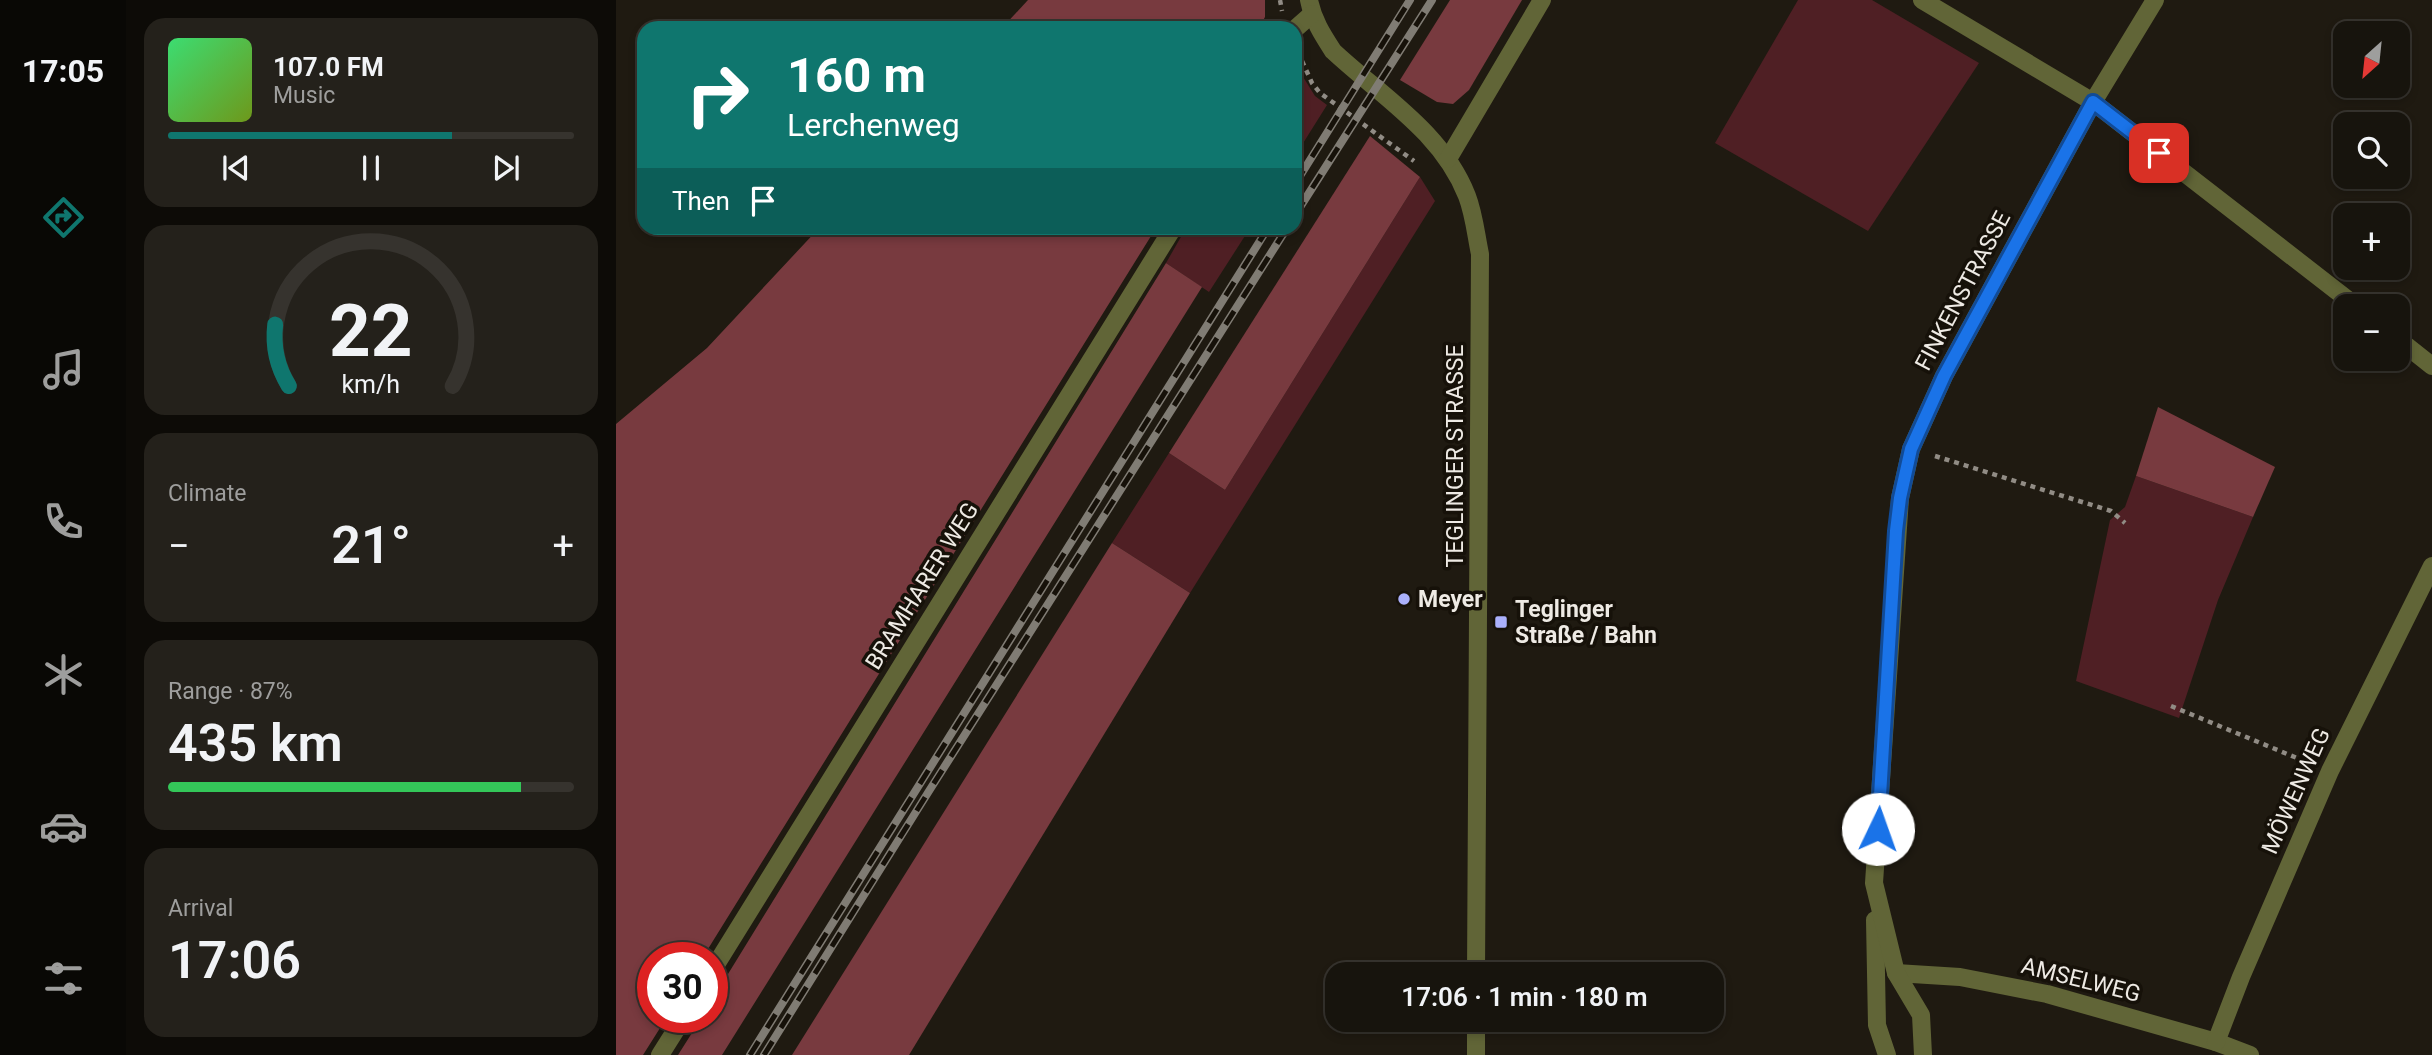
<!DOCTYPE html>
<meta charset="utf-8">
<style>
body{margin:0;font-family:Roboto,sans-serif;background:#24211b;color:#f1f3f6;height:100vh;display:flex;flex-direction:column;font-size:26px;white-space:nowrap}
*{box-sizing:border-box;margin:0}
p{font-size:23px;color:#9e9e9d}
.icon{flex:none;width:38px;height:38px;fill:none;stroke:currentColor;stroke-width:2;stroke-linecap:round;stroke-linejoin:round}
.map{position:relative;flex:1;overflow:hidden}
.sheet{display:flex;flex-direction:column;gap:18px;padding:18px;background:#0d0b07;width:490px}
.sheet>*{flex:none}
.guide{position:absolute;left:21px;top:21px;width:665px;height:214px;border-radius:21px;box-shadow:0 4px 10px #0003,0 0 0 2px #36332e;background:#0f766e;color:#fff;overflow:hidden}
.needle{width:46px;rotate:207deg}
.tools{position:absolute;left:1717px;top:21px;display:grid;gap:14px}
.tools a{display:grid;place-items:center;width:77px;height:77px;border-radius:14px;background:#17140d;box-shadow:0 4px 10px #0003,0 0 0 2px #36332e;font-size:35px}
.speed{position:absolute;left:21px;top:942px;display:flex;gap:14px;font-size:35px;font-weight:700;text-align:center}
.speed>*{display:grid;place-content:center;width:91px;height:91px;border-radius:50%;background:#17140d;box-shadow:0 4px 10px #0003,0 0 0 2px #36332e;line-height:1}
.speed .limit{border:10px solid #d22;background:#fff;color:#111}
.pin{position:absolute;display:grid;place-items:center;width:60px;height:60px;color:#fff;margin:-30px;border-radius:14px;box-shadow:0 4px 10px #0006}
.me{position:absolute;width:77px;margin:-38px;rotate:3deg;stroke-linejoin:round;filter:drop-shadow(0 0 5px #0008)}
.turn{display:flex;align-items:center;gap:24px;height:147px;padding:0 35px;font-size:32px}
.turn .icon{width:91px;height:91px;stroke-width:2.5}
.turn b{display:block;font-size:49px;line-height:60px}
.then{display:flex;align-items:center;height:66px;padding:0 35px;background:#0003;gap:14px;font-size:26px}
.big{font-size:52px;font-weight:600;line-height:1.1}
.sheet .tile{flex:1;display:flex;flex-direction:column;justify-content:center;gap:10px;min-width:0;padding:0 24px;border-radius:21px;background:#24211b}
.sheet .dial{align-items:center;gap:0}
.dial svg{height:182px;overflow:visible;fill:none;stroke:#36332e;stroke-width:7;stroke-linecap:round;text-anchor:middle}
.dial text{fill:#f1f3f6;stroke:none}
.song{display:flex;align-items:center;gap:21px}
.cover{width:84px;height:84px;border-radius:10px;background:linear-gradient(135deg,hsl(140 70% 55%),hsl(80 70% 35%))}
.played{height:7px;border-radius:4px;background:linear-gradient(90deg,#0f766e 70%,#36332e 70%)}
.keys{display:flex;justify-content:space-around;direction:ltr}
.heat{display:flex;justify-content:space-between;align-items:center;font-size:38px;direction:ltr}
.charge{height:10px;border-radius:5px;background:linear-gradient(90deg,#34c759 87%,#36332e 0)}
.trip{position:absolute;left:709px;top:962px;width:399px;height:70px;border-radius:21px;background:#17140d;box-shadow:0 4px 10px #0003,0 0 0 2px #36332e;font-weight:600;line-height:70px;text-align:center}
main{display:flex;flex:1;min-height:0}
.tabs{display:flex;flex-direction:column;width:126px;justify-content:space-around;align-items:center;background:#090805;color:#9e9e9d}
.tabs .icon{width:49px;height:49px}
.tabs .selected{color:#0f766e}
.tabs b{font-size:32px;color:#f1f3f6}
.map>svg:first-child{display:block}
.green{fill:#4f1f24}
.forest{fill:#783a3f}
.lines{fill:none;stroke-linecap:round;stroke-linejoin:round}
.path{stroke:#918c85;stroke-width:4.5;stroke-dasharray:5 5;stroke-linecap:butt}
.minor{stroke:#616537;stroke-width:18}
.rail-casing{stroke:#807c74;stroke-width:8}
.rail{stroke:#161109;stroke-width:5;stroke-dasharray:16;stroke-linecap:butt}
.route-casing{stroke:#114b97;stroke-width:18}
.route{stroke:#1a73e8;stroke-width:12}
.poi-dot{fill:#aab0fb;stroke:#161109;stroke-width:2.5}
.labels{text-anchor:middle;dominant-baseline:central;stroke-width:7;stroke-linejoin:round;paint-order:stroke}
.street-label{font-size:23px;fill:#eeeae4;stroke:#161109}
.poi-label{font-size:23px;font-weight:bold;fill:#eeeae4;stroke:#161109;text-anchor:start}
</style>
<main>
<nav class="tabs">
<b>17:05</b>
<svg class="icon selected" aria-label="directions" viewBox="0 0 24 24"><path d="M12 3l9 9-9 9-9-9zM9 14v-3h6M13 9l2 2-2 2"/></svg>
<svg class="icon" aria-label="music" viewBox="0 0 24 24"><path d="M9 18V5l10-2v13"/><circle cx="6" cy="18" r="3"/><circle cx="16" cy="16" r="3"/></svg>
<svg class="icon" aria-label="phone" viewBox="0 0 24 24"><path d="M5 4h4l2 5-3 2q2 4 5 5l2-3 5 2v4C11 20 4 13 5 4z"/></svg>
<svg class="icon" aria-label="climate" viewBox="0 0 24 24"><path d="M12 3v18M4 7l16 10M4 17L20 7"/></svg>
<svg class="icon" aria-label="car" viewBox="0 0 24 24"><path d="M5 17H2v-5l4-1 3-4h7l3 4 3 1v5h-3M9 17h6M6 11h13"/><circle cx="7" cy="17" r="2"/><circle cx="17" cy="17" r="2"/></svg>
<svg class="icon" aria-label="filters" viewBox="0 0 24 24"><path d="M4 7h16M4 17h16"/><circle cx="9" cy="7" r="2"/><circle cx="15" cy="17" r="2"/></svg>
</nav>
<section class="sheet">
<div class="tile">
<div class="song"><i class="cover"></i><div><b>107.0 FM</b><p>Music</p></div></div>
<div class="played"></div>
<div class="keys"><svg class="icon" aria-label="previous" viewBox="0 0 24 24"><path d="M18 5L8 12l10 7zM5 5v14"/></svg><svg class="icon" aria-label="pause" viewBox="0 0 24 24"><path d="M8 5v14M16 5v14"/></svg><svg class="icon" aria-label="next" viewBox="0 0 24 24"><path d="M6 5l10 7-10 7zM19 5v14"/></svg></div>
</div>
<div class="tile dial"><svg viewBox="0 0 100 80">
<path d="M14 69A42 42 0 1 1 86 69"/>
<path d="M14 69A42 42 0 0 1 8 42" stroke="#0f766e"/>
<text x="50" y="56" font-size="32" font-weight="700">22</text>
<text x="50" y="72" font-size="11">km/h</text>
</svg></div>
<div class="tile"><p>Climate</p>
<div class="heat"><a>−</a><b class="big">21°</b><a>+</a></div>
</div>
<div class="tile"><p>Range · 87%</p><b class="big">435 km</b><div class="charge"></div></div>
<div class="tile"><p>Arrival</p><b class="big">17:06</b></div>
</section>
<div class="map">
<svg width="1816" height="1055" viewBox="0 0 1816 1055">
<rect width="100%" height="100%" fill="#1f1a11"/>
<g class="green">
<path d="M1182,0H1256L1363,63L1252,231L1099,143Z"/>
<path d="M679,70L684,72L699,96L711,105L679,156Z"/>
<path d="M804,177L819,201L574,593L496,543L553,453L609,490Z"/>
<path d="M570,228H634L593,292L550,263Z"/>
<path d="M1520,476L1637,517L1602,600L1563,718L1460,681L1494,520L1509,507Z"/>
</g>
<g class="forest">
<path d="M412,0H649V17L643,28H386Z"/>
<path d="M834,0H906L853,90L837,104L821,102L784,80Z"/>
<path d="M754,136L804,177L609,490L553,453Z"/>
<path d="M203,228H540L87,957H37V1017H51L27,1055H0V424L91,348Z"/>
<path d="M550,263L586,287L106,1055H62L86,1017H96V1000Z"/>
<path d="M1542,407L1659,467L1637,517L1520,476Z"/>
<path d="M496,543L574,593L293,1055H176Z"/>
</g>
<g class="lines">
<g class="path">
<path d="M664,0L666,11"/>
<path d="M682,52L696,83L704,93L798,161"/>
<path d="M1319,456L1495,511L1509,523"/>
<path d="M1555,706L1693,763"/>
</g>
<g class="minor">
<path d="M693,0C697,20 706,34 717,51C765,96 826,132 851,196C858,214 860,235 864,254L860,975"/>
<path d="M1306,0L1477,102L1740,306"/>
<path d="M679,29L696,14"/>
<path d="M832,159L926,0"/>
<path d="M1782,339L1816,366"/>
<path d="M1259,920L1261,1025L1271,1055"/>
<path d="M96,971L557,228"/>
<path d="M1280,973L1344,977L1431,994L1600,1042L1634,1055"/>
<path d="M1600,1042L1625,977L1714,771L1816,566"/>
<path d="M44,1055L68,1017"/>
<path d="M860,1055V1020"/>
<path d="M1307,1055L1305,1015L1280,973L1258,883L1284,498L1295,449L1328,376L1477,102L1539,0"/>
</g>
<defs>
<g id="rail">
<path d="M679,184L794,0"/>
<path d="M679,215L816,0"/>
<path d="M134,1055L652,228"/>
<path d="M148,1055L313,791L671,228"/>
</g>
</defs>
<use href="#rail" class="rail-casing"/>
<use href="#rail" class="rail"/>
</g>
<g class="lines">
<defs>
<path id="route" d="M1262,829L1280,531L1284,498L1295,449L1328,376L1477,102L1543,153"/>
</defs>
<use href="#route" class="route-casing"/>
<use href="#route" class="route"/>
</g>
<g class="poi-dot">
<circle cx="788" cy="599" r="7"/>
<rect x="878" y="615" width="14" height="14" rx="3.5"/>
</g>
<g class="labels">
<g class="street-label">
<text transform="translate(1347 291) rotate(-62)">FINKENSTRASSE</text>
<text transform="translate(839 456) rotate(-90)">TEGLINGER STRASSE</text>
<text transform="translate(306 586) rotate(-58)">BRAMHARER WEG</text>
<text transform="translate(1680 791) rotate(-66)">MÖWENWEG</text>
<text transform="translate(1465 980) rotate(14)">AMSELWEG</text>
</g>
<g class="poi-label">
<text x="802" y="599">Meyer</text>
<text x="899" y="609">Teglinger<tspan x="899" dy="26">Straße / Bahn</tspan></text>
</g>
</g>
</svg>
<div class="tools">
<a><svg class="needle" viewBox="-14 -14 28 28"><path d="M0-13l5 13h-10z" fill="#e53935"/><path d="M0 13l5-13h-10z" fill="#9e9e9d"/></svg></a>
<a><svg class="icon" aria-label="search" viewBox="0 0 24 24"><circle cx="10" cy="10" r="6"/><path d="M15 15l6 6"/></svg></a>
<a>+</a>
<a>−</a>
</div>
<div class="speed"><div class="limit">30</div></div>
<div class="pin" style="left:1543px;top:153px;background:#d93025"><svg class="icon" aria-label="arrive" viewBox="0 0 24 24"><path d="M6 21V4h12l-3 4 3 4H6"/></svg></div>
<svg class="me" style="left:1262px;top:829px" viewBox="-20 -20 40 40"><circle r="19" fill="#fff"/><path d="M0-13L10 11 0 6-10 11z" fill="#1a73e8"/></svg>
<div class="trip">17:06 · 1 min · 180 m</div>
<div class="guide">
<div class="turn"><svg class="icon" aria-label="right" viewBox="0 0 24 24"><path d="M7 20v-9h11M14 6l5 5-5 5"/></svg><div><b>160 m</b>Lerchenweg</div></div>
<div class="then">Then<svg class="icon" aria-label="arrive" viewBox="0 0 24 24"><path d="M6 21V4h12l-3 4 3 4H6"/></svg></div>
</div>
</div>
</main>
